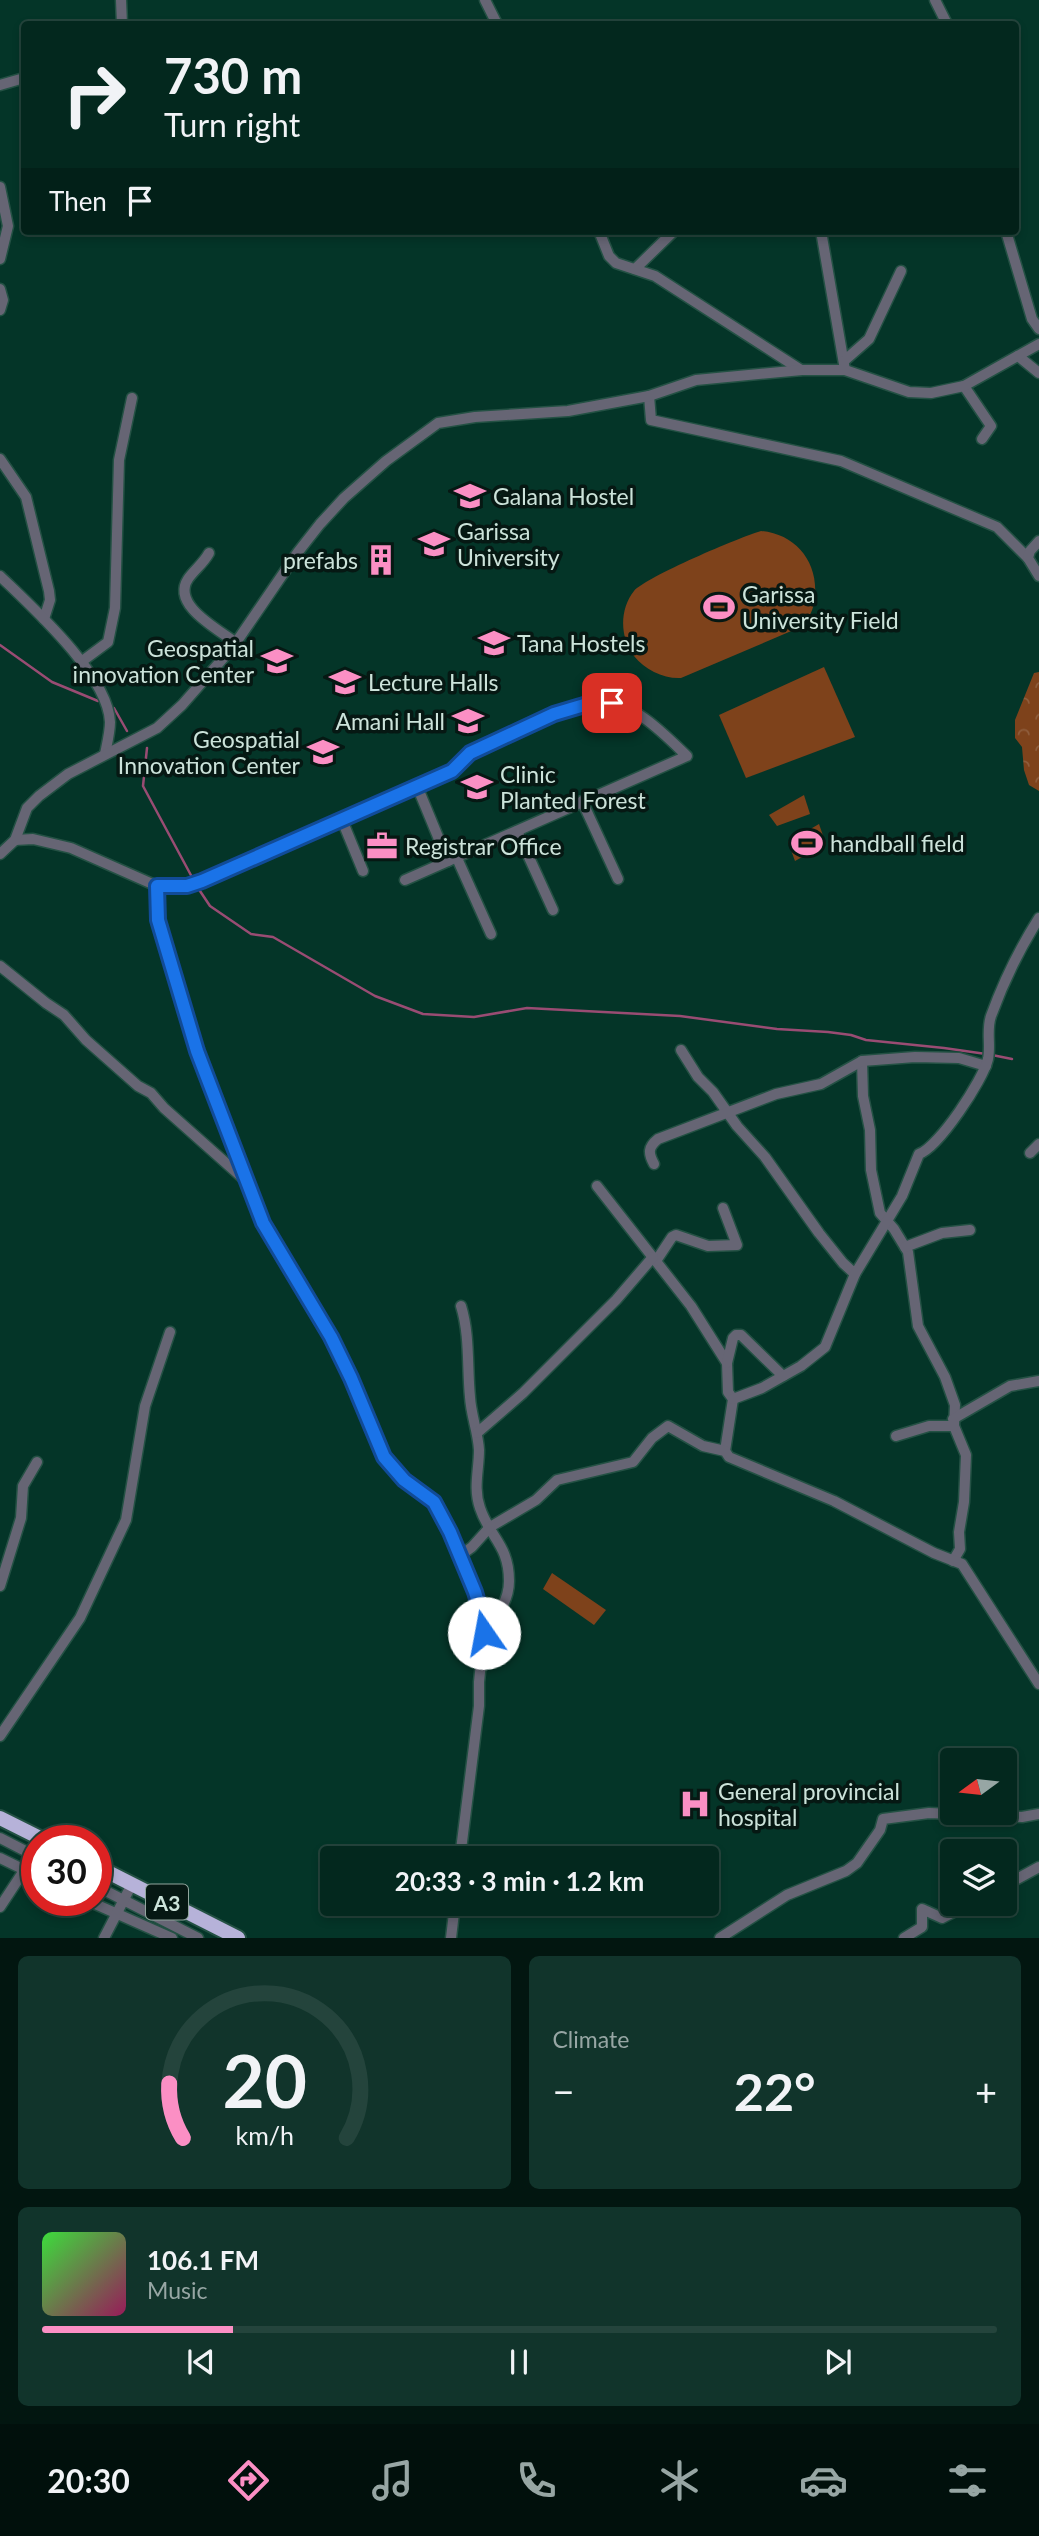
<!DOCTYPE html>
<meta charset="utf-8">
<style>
body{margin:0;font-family:Lato,sans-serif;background:#11342b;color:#f1f3f6;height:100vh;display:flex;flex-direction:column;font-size:26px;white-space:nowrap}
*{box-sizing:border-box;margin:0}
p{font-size:23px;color:#97a6a4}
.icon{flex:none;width:38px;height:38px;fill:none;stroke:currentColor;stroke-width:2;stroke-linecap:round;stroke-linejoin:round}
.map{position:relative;height:1938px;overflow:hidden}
.details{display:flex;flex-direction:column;gap:18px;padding:18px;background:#021610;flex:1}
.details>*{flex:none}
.guide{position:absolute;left:21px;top:21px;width:998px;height:214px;border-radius:7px;box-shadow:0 4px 10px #0003,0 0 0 2px #24443c;background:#03281e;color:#f1f3f6;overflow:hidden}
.needle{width:46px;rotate:255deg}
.controls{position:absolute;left:940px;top:1748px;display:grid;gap:14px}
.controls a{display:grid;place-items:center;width:77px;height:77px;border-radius:7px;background:#03281e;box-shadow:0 4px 10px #0003,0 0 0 2px #24443c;font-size:35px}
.speed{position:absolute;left:21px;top:1825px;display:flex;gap:14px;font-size:35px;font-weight:700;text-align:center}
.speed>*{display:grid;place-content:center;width:91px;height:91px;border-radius:50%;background:#03281e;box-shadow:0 4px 10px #0003,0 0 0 2px #24443c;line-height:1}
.speed .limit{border:10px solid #d22;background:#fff;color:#111}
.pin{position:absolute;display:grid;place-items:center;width:60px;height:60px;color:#fff;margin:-30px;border-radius:14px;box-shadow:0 4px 10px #0006}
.me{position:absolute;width:77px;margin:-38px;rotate:348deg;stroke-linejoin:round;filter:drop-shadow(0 0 5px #0008)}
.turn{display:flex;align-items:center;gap:24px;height:147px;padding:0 28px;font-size:32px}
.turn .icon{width:91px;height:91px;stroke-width:2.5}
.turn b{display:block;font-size:49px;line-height:60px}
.then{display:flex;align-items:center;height:66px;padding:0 28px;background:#0003;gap:14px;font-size:26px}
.big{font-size:52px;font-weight:700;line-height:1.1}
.details .widget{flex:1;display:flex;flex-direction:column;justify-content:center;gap:10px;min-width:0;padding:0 24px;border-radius:10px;background:#11342b}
.details .dial{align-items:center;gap:0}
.dial svg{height:182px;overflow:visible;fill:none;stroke:#24443c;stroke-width:7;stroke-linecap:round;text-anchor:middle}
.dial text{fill:#f1f3f6;stroke:none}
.song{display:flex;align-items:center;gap:21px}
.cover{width:84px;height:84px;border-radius:10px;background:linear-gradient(135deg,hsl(120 70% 55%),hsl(330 70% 35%))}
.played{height:7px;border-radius:4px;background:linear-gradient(90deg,#fb8fc4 20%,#24443c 20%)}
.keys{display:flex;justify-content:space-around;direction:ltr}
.heat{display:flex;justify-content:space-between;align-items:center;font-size:38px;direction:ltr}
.details .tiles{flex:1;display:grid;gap:18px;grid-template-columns:1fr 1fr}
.widget:last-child{grid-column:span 2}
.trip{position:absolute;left:320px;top:1846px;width:399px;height:70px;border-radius:7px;background:#03281e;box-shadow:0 4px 10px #0003,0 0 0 2px #24443c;font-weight:700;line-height:70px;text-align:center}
.menu{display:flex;height:112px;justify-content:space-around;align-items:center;background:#01100c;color:#97a6a4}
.menu .icon{width:49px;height:49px}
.menu .active{color:#fb8fc4}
.menu b{font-size:32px;color:#f1f3f6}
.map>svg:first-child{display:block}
.forest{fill:url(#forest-crowns)}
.green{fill:#7e421b}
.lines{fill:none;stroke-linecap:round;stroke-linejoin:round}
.stream{stroke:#994c73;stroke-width:2.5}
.minor-casing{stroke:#245144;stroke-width:13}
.highway-casing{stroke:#245144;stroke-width:18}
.minor{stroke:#666574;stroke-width:10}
.highway{stroke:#b6b2d9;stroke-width:14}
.route-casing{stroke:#114b97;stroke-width:18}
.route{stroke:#1a73e8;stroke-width:12}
.labels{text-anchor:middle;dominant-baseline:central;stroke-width:7;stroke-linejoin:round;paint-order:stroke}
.shield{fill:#061813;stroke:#91a69e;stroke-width:2}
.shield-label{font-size:21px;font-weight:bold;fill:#cce3da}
.poi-label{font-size:23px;fill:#cce3da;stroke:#061813;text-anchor:start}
</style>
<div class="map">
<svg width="1039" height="1938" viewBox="0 0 1039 1938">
<defs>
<pattern id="forest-crowns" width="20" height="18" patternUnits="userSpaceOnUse" patternTransform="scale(1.75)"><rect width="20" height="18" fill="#7e421b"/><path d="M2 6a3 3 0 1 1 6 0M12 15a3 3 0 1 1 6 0" fill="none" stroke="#8f5d3c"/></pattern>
</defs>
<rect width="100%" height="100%" fill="#043528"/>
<path class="forest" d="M1039,672V791L1029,785L1024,770L1022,747L1015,738V720L1034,673Z"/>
<g class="green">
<path d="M761,531C795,534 818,561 815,596C814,603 813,612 808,617C805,621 800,625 796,629L681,678C664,679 645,670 634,656C620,638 619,610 634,591C646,577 740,537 761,531Z"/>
<path d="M824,667L855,737L746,778L719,715Z"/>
<path d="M804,795L810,814L777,826L769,815Z"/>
<path d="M819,824L826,844L795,861L788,842Z"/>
<path d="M552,1573L606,1610L594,1625L543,1589Z"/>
</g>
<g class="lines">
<g class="stream">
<path d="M0,645L52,682L98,701"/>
<path d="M114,708L127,731"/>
<path d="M147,748L143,786L193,879"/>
<path d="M196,885L210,906L251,934L273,937L375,996L423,1014L474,1017L527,1008L680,1016L777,1029L828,1032L851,1035L866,1040L944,1048L986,1054"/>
<path d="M992,1055L1012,1059"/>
</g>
<defs>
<g id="minor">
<path d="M121,0L122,24"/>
<path d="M485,0L497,24"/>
<path d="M935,0L947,24"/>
<path d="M0,85L24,78"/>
<path d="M0,187L8,226L0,259"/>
<path d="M599,231L609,256L616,263L655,276L801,370"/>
<path d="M821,231L845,370"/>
<path d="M1006,231L1032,319L1039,329"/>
<path d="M635,269L674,231"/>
<path d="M0,289L3,300L0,310"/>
<path d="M1018,356L1039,373"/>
<path d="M844,361L869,339L901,271"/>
<path d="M964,386L991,426L982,439"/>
<path d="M649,396L651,420L841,461L997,527L1028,558"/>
<path d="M0,459L26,497L49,591L50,600L44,619"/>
<path d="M1039,541L1030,551L1028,558L1039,576"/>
<path d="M209,553C203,564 194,570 188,579C171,605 218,629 236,643"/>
<path d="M0,576C32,607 108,675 110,722C110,732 107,744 105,754"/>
<path d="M81,662L108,642L115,608L119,460L132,398"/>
<path d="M417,786L448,861"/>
<path d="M582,801L618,879"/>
<path d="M342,820L363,871"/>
<path d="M517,831L553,910"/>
<path d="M15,840L33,839L71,848L157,886L187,885L228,871L452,771C458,765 465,756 472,752C495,739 578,699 602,701C635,703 665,735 687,756L405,880"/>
<path d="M0,854L15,840L27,808L39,796L68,774L157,728L182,705L233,647L298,552L320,524L344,498L386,461L438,423L475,417L568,411L649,396L696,380L802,370H845L909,392L931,393L964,386L1039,344"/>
<path d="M456,856L491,934"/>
<path d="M157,886L158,920L197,1051L263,1223L331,1337L351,1378L384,1457L404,1480L434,1502L461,1555L483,1619L484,1633L479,1682V1706L460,1858"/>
<path d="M0,966L46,1003L64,1015L86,1040L138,1086L151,1093L164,1108L245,1180"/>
<path d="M681,1050L698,1077L713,1092L737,1126L765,1157L819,1233L843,1263L855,1274"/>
<path d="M862,1061L863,1096L870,1130L871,1170L880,1213L894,1229L908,1252L918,1326L945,1377L955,1405L954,1426L966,1455L964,1502L959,1532L960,1549L953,1561"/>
<path d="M1030,1153L1039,1144"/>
<path d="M654,1164C648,1153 648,1147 658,1139L776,1094L821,1084L862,1061L915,1057L959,1058L986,1066"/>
<path d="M597,1186L691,1306L727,1363L728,1392L733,1399L725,1451"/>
<path d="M905,1247L942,1233L970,1230"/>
<path d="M656,1261L672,1237L676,1235L708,1246L737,1245L723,1208"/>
<path d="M461,1306C470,1335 467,1367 470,1397C471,1415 478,1432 479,1450C479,1470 473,1488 480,1508C490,1538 509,1545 509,1581C509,1602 496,1617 484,1633"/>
<path d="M727,1363L733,1338L736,1335H741L783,1376"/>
<path d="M733,1399L762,1388L801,1366L825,1347L855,1274L902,1196L919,1154C939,1147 983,1080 988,1059C991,1045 986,1030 991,1016C1003,983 1020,948 1039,918"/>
<path d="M953,1419L1010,1386L1039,1381"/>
<path d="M477,1433L523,1393L616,1300L653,1257"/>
<path d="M896,1436L929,1426H954"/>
<path d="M461,1555L472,1547L490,1527L536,1500L557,1480L633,1462L652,1438L668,1426L703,1446L725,1451L729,1457L834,1501L934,1553L962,1564L1039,1684"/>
<path d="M0,1586L21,1518L23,1486L37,1462"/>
<path d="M0,1736L80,1618L126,1520L145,1406L170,1332"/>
<path d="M0,1838L37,1857"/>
<path d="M0,1858L37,1876"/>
<path d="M96,1886L198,1938"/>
<path d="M1004,1886L1039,1867"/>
<path d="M86,1900L172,1938"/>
<path d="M0,1907L25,1869"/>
<path d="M104,1938L132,1884"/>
<path d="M451,1938L455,1904"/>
<path d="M720,1938L787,1895L846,1871L857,1863L880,1830L883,1819L929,1813L1022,1817L1039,1814"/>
<path d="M904,1938L922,1927V1909L942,1918L969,1904"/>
</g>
<g id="highway">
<path d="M0,1818L46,1841"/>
<path d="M96,1866L238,1938"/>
</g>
</defs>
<use href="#minor" class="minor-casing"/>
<use href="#highway" class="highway-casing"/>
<use href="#minor" class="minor"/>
<use href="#highway" class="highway"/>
</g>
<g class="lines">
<defs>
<path id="route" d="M484,1633L483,1619L475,1592L450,1532L434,1502L404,1480L384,1457L351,1378L331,1337L263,1223L197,1051L158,920L157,886H187L202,881L452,771L470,753L554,714L601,700L612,703"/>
</defs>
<use href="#route" class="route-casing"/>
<use href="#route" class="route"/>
</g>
<defs>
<symbol id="university-bare" viewBox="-9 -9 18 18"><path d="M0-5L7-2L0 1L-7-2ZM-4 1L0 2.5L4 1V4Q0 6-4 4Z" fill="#fb8fc4" stroke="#061813" stroke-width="2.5" paint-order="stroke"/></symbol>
<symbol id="building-bare" viewBox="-9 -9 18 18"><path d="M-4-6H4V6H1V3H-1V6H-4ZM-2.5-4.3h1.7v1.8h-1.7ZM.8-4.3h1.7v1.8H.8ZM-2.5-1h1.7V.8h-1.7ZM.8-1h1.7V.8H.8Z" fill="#fb8fc4" stroke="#061813" stroke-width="2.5" paint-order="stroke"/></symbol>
<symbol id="stadium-bare" viewBox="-9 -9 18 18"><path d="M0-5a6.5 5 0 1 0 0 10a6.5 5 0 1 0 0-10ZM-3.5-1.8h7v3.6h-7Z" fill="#fb8fc4" stroke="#061813" stroke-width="2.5" paint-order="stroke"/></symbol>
<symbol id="office-bare" viewBox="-9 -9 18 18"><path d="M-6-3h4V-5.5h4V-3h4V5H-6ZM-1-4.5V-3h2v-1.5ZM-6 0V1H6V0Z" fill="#fb8fc4" stroke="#061813" stroke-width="2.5" paint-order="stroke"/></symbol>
<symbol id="hospital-bare" viewBox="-9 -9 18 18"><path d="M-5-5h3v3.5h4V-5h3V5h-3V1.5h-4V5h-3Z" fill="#fb8fc4" stroke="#061813" stroke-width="2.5" paint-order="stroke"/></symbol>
</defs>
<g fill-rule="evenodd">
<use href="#university-bare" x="448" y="474" width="44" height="44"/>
<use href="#university-bare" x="412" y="522" width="44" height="44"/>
<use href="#building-bare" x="359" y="538" width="44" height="44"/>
<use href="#stadium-bare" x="697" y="585" width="44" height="44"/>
<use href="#university-bare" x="472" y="621" width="44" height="44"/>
<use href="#university-bare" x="255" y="639" width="44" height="44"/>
<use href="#university-bare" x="323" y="660" width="44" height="44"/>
<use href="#university-bare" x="446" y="699" width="44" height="44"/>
<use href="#university-bare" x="301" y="730" width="44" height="44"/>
<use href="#university-bare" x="455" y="765" width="44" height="44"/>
<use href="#stadium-bare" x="785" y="821" width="44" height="44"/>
<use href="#office-bare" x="360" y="824" width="44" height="44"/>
<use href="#hospital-bare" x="673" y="1782" width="44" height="44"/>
</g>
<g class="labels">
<rect class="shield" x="146" y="1884.5" width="42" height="35" rx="5"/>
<g class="shield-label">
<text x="167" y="1902">A3</text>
</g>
<g class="poi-label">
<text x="493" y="496">Galana Hostel</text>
<text x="457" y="531">Garissa<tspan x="457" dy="26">University</tspan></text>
<text x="358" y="560" text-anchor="end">prefabs</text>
<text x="742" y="594">Garissa<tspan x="742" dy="26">University Field</tspan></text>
<text x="517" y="643">Tana Hostels</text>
<text x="254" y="648" text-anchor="end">Geospatial<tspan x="254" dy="26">innovation Center</tspan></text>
<text x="368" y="682">Lecture Halls</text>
<text x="445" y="721" text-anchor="end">Amani Hall</text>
<text x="300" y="739" text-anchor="end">Geospatial<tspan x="300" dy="26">Innovation Center</tspan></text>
<text x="500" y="774">Clinic<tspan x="500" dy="26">Planted Forest</tspan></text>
<text x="830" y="843">handball field</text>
<text x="405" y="846">Registrar Office</text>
<text x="718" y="1791">General provincial<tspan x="718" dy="26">hospital</tspan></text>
</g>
</g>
</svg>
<div class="controls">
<a><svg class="needle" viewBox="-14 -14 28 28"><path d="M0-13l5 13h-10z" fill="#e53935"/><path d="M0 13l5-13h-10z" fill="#97a6a4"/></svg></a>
<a><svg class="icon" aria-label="layers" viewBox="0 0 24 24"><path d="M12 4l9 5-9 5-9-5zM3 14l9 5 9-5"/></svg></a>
</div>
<div class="speed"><div class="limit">30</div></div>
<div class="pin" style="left:612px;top:703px;background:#d93025"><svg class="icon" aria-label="arrive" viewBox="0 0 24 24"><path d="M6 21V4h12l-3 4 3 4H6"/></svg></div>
<svg class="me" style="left:484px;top:1633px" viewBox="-20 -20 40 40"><circle r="19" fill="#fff"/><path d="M0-13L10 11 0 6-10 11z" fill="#1a73e8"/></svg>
<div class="trip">20:33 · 3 min · 1.2 km</div>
<div class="guide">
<div class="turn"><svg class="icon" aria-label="right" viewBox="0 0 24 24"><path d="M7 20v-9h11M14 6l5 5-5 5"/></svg><div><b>730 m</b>Turn right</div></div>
<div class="then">Then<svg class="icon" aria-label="arrive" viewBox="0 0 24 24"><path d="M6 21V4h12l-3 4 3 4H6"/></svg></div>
</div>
</div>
<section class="details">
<div class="tiles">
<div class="widget dial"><svg viewBox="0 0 100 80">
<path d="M14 69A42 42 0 1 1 86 69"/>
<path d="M14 69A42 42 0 0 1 8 45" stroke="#fb8fc4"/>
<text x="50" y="56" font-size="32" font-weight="700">20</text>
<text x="50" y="72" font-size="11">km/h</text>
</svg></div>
<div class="widget"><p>Climate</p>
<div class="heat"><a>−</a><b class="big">22°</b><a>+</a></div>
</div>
<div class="widget">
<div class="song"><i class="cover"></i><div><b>106.1 FM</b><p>Music</p></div></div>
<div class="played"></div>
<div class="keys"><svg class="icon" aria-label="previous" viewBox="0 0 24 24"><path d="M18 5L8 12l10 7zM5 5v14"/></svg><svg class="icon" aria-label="pause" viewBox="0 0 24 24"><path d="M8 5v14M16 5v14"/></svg><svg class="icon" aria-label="next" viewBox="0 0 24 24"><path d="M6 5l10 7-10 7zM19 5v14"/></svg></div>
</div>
</div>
</section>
<nav class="menu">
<b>20:30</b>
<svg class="icon active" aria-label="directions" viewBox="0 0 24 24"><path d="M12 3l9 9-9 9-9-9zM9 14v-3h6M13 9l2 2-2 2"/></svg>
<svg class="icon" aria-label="music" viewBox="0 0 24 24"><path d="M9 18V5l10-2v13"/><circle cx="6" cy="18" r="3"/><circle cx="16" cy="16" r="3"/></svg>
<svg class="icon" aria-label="phone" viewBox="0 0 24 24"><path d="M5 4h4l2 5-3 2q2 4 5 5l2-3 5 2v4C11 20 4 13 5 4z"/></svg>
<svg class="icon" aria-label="climate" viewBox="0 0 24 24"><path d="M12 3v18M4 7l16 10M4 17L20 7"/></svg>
<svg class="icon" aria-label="car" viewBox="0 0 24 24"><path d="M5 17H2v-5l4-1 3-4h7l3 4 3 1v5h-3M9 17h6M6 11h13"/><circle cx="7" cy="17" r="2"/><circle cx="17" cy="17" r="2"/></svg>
<svg class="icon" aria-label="filters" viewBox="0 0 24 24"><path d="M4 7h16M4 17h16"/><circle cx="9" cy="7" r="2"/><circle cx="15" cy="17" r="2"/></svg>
</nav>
